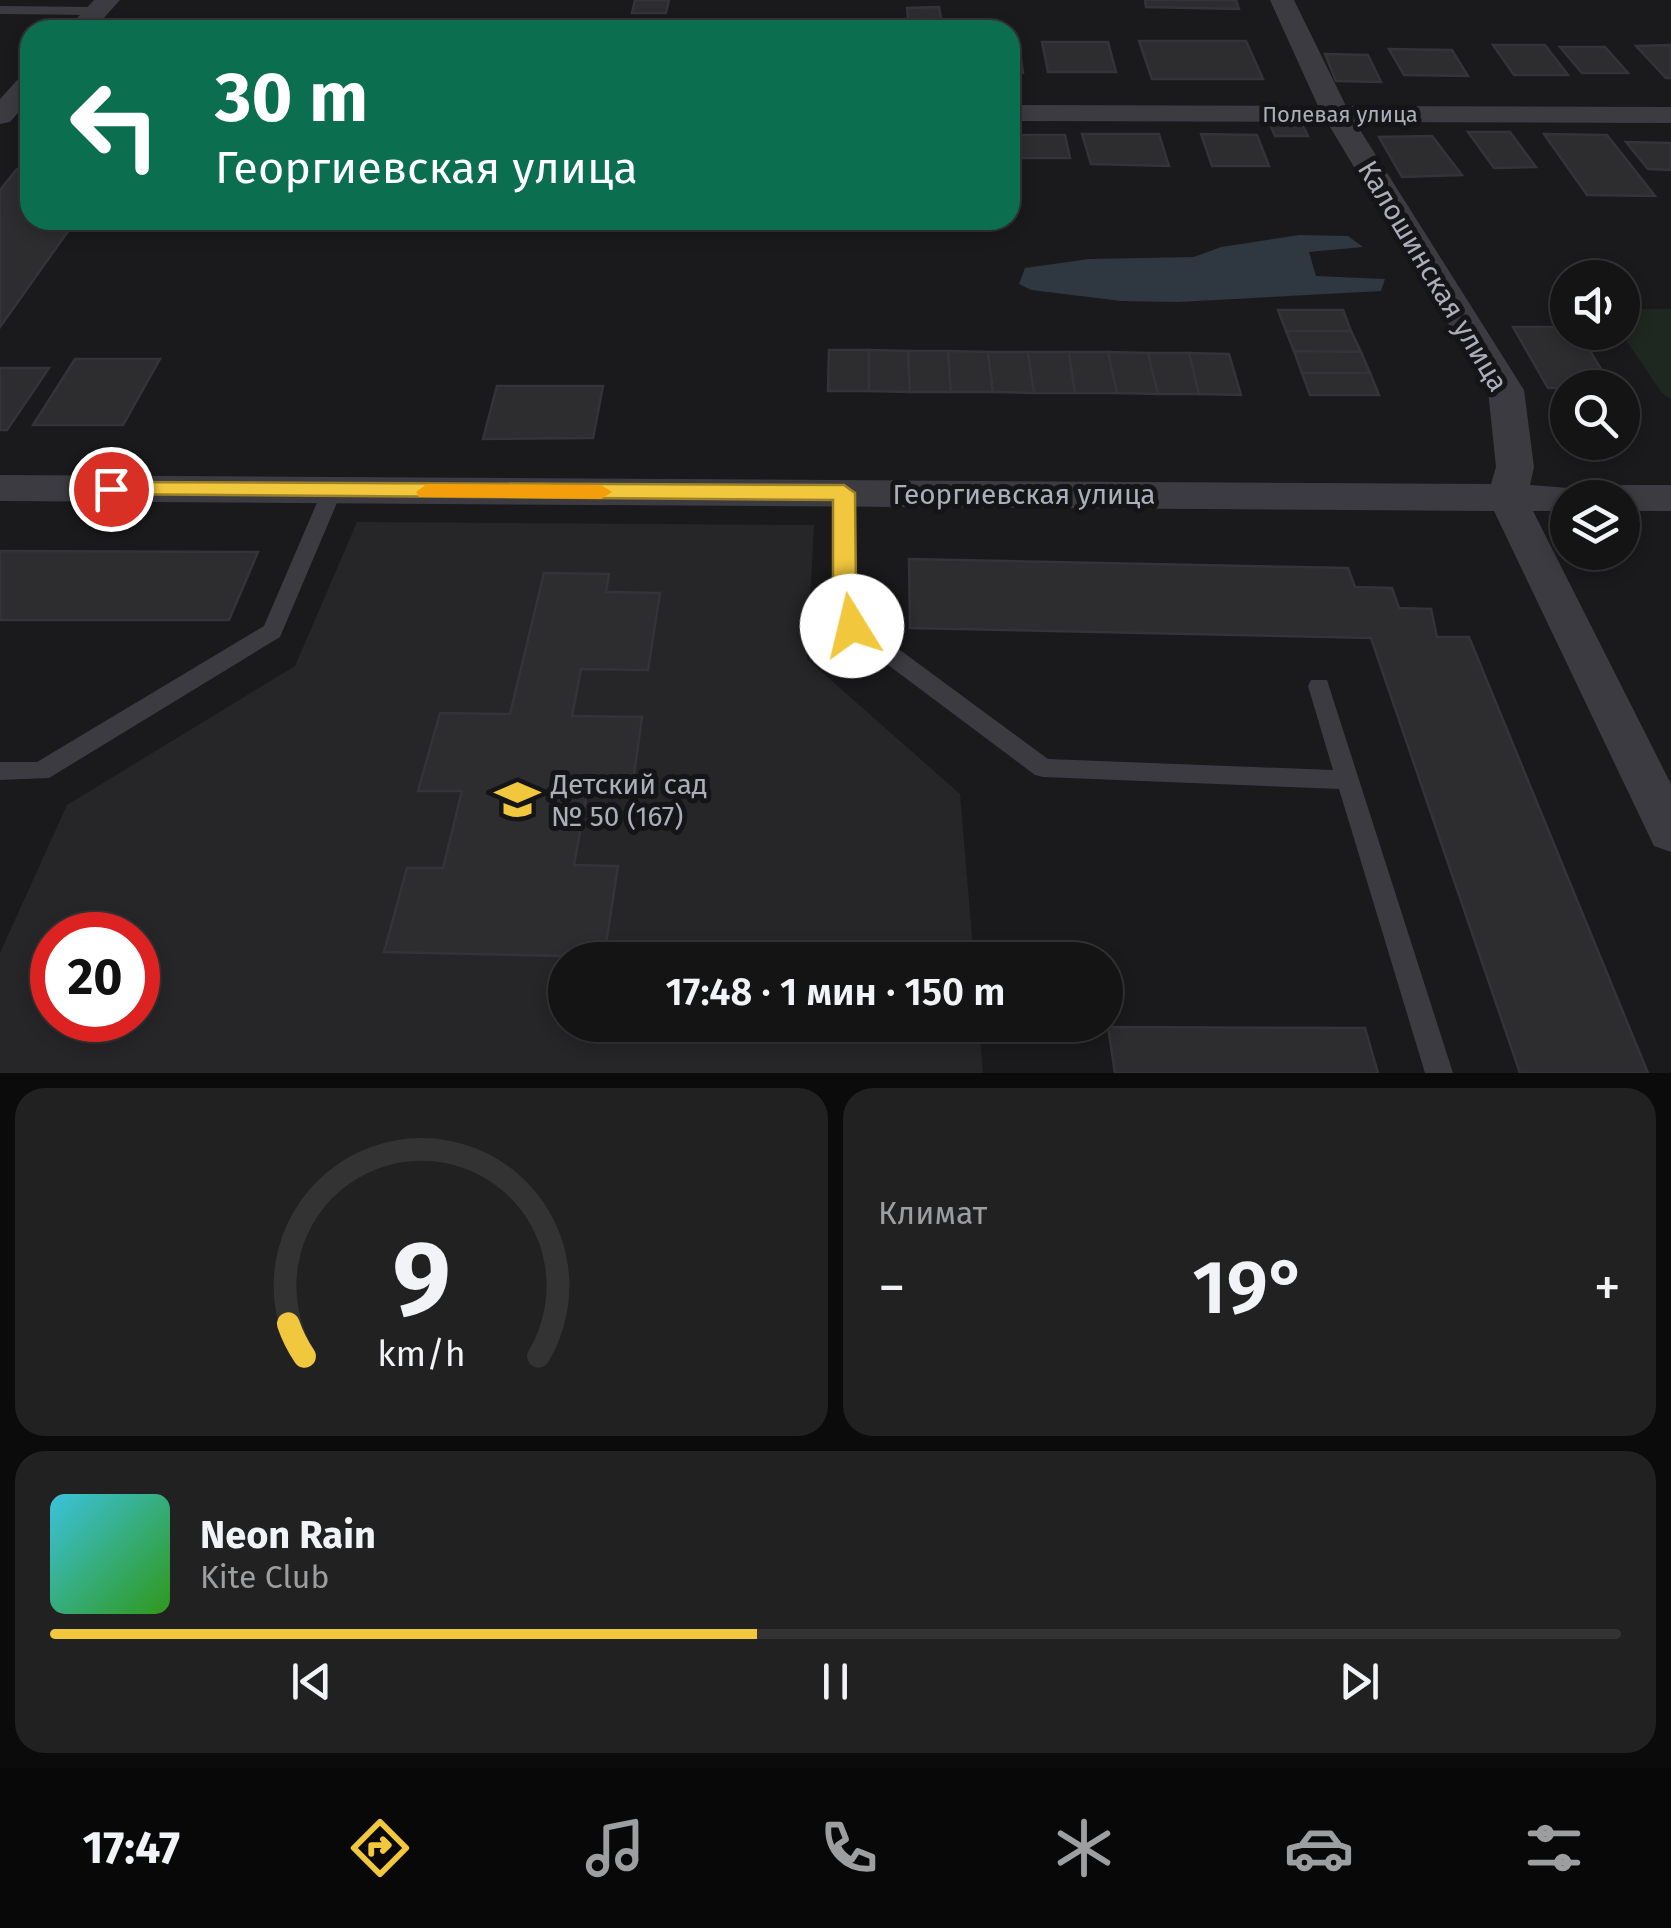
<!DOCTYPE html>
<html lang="ru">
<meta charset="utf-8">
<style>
body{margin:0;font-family:"Fira Sans",sans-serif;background:#212122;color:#f1f3f6;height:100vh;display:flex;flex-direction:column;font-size:38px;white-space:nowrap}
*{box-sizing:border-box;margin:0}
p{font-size:32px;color:#9d9ea0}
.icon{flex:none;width:55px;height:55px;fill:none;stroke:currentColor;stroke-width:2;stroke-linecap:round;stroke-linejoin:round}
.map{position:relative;height:1073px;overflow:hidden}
.sheet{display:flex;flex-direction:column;gap:15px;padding:15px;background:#0b0b0c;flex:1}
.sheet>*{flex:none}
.guide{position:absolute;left:20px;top:20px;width:1000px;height:210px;border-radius:30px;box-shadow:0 5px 15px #0003,0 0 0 2px #333334;background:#0b6e4f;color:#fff;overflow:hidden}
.buttons{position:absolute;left:1550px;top:260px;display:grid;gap:20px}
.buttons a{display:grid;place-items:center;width:90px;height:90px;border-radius:50%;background:#141415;box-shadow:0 5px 15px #0003,0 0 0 2px #333334;font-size:50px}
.speed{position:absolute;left:30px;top:912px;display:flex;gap:20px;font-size:50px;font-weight:700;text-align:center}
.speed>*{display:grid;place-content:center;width:130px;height:130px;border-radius:50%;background:#141415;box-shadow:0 5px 15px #0003,0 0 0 2px #333334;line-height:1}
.speed .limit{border:15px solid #d22;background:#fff;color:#111}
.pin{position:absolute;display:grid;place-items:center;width:85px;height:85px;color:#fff;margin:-42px;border:5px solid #fff;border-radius:50%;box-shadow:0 2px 10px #0007}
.me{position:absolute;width:110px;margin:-55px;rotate:351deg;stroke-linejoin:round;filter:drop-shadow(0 0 8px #0008)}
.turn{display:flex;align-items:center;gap:35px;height:210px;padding:0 30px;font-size:45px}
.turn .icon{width:130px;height:130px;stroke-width:2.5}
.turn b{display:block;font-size:70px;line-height:85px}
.big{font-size:75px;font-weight:600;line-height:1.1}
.sheet .widget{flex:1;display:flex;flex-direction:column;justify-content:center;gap:15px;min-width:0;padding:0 35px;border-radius:30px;background:#212122}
.sheet .dial{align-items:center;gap:0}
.dial svg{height:260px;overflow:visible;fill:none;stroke:#333334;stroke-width:7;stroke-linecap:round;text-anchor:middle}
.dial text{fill:#f1f3f6;stroke:none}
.song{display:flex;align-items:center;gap:30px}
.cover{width:120px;height:120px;border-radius:15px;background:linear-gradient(135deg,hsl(190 70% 55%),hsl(110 70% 35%))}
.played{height:10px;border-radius:5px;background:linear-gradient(90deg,#f1c73d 45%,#333334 45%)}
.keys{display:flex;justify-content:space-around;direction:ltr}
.heat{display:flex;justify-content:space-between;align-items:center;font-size:55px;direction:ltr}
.sheet .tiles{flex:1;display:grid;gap:15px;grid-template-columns:1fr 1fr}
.widget:last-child{grid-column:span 2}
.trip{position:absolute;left:548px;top:942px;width:575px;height:100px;border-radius:50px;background:#141415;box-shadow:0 5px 15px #0003,0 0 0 2px #333334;font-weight:600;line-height:100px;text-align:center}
.tab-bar{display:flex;height:160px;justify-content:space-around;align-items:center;background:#080808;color:#9d9ea0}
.tab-bar .icon{width:70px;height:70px}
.tab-bar .current{color:#f1c73d}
.tab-bar b{font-size:45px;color:#f1f3f6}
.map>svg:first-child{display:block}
.built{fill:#262629;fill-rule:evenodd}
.green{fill:#1f2721}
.water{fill:#2f3740}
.building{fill:#2d2d30;stroke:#343438;stroke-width:2.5}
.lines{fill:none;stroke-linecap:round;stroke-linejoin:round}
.lane{fill:#3b3b41;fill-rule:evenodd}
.street{fill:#3b3b41;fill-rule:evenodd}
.route{fill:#f1c73d;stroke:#9d8128;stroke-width:2.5}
.slow{fill:#f59e0b}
.labels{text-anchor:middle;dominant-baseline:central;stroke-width:10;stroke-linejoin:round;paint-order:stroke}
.far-street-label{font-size:22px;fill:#acafbb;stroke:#151517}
.street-label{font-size:28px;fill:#acafbb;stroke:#151517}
.poi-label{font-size:28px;fill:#acafbb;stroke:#151517;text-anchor:start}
</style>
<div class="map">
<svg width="1671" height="1073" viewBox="0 0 1671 1073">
<rect width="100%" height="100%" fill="#1a1a1c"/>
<path class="built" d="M357,522L814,525L807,659L960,794L974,960H565V1025H979L983,1073H0V953L67,805L295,666ZM52,935H138V1020H52Z"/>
<path class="green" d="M1642,309H1671V399L1662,393L1621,333L1623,323Z"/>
<path class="water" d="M1299,235L1348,236L1363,247L1309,252L1316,276L1385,279L1381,291L1179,302L1121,301L1031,290L1019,284L1025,268L1089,259L1194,257L1221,247Z"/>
<g class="building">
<path d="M635,0H669L666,13H632Z"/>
<path d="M1145,0H1236L1239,9L1146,7Z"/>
<path d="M939,7L943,28L909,29L907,8Z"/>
<path d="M1139,41H1246L1263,79H1152Z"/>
<path d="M1042,42H1108L1116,72H1048Z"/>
<path d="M1010,45H1019L1023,73H1010Z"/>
<path d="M1493,45H1545L1568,75H1514Z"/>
<path d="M1671,45V78H1666L1636,46Z"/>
<path d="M1560,47H1605L1628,73H1582Z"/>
<path d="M1389,49L1452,50L1468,76L1404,75Z"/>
<path d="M1325,54L1368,55L1381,82L1336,81Z"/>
<path d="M1269,122H1301L1308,136H1275Z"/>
<path d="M1468,132H1510L1536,167L1494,168Z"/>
<path d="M1082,134H1159L1169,166L1091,164Z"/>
<path d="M1201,134L1257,135L1269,166H1212Z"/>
<path d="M1544,134L1607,135L1655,196L1587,195Z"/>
<path d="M1011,135H1065L1070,158H1015Z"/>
<path d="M1432,136L1462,175L1402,177L1379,137Z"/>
<path d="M1626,142L1671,143V170L1648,169Z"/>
<path d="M17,169H30V220H76L0,327V190Z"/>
<path d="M1278,310H1343L1351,331H1286Z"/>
<path d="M1513,327H1568V332H1578L1613,388H1548Z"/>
<path d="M1286,331H1351L1361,352L1294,351Z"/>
<path d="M829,350H869V391H828Z"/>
<path d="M869,350L908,351L910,392L869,391Z"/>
<path d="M908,351H948L951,392H910Z"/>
<path d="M948,351L988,352L993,392H951Z"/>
<path d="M1294,351L1361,352L1370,373H1302Z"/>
<path d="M988,352H1028L1034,393L993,392Z"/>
<path d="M1028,352H1069L1075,393H1034Z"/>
<path d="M1069,352H1108L1117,393H1075Z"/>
<path d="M1108,352L1148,353L1158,394L1117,393Z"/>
<path d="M1148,353H1189L1199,394H1158Z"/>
<path d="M1189,353L1229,354L1241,395L1199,394Z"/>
<path d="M75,359H160L123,425H33Z"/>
<path d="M0,368H49L7,430H0Z"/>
<path d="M1302,373H1370L1379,395H1310Z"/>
<path d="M497,386H603L593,438L483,439Z"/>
<path d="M0,551L258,552L229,620H0Z"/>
<path d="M909,559L1348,568L1355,587L1392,588L1399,608L1431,609L1437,637H1469L1648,1073H1520L1371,638L910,628Z"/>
<path d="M544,573L609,574L606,592L660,593L648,670L581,669L572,716L642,717L632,789L588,788L574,865L618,866L604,957L384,952L407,868H443L462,791H418L440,713L510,714Z"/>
<path d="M1108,1027L1365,1028L1378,1073H1115Z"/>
</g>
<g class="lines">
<g class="lane">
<path d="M0,6L96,7L102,11L96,15L0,14Z"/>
<path d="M332,485L342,491L280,637L49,778L0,780V762H37L264,626L322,491Z"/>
<path d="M844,486L854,493L855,589L862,622L1048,759L1333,770L1308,686L1311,680H1327L1453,1073H1425L1339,789L1043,777L1035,775L844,632L835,589L834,493Z"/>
</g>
<g class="street">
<path d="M94,0H120L93,30H66Z"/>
<path d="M1270,0H1294L1346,106L1671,107V123L1355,122L1524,390L1534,467L1530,485L1582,489L1587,498H1568V511H1533L1671,784V852L1654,846L1494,511L0,501V475L1491,484L1496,467L1488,390L1327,122L1010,121V105L1318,106Z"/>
<path d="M30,75V99L10,122L0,124V99L20,77Z"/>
<path d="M1622,485H1671V511H1622V498H1603L1608,489Z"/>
</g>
</g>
<path class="route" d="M111,482L844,485L855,493L856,589L864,626L852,635L840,626L833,589V500L103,494L100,489L103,484Z"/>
<path class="slow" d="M427,484L601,485L612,492L601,499L419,497L416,492Z"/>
<defs>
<symbol id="school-bare" viewBox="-9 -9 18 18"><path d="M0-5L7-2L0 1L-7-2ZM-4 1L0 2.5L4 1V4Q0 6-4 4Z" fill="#f1c73d" stroke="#151517" stroke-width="2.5" paint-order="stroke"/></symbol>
</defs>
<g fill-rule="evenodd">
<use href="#school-bare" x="486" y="768" width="63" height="63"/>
</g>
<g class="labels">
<g class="far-street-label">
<text x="1340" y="114">Полевая улица</text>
</g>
<g class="street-label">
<text transform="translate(1433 276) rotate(59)">Калошинская улица</text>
<text x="1024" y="494">Георгиевская улица</text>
</g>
<g class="poi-label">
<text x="551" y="784">Детский сад<tspan x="551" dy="32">№ 50 (167)</tspan></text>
</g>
</g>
</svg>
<div class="buttons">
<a><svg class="icon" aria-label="sound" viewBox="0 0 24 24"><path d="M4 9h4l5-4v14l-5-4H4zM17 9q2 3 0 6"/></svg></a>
<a><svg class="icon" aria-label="search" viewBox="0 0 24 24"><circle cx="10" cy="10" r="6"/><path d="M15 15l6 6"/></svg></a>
<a><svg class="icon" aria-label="layers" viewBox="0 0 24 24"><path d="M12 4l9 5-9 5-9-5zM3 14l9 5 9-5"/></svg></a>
</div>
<div class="speed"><div class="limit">20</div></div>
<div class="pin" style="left:111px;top:489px;background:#d93025"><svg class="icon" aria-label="arrive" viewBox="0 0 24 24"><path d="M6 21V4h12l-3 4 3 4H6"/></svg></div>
<svg class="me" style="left:852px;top:626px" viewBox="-20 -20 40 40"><circle r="19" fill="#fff"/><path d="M0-13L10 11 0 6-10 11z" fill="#f1c73d"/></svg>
<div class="trip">17:48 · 1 мин · 150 m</div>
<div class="guide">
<div class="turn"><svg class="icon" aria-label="left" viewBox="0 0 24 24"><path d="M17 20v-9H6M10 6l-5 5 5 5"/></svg><div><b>30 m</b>Георгиевская улица</div></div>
</div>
</div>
<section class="sheet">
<div class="tiles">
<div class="widget dial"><svg viewBox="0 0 100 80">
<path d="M14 69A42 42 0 1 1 86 69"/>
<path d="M14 69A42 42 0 0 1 9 59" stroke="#f1c73d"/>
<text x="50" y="56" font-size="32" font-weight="700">9</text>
<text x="50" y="72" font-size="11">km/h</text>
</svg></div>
<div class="widget"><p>Климат</p>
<div class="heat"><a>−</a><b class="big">19°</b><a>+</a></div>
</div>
<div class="widget">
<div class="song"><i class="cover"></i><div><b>Neon Rain</b><p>Kite Club</p></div></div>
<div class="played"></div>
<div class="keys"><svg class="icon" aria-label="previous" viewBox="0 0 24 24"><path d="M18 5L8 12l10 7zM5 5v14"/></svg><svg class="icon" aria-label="pause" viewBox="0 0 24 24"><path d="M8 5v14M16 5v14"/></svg><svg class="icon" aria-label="next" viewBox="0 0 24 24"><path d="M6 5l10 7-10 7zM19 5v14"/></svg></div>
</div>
</div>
</section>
<nav class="tab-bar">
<b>17:47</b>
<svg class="icon current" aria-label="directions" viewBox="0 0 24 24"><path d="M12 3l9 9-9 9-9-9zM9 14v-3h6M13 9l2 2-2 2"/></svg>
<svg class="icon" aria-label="music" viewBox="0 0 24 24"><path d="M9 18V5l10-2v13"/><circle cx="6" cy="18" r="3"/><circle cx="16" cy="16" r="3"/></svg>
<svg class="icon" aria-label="phone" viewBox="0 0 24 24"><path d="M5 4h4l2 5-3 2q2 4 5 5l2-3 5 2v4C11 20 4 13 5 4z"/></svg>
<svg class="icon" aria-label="climate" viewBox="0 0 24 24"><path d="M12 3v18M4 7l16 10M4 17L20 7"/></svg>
<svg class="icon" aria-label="car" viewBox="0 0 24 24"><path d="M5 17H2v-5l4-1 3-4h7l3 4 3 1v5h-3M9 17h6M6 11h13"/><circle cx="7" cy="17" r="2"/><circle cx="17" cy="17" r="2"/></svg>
<svg class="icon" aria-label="filters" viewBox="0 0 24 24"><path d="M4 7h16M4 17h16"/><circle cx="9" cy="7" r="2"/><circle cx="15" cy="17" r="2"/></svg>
</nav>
